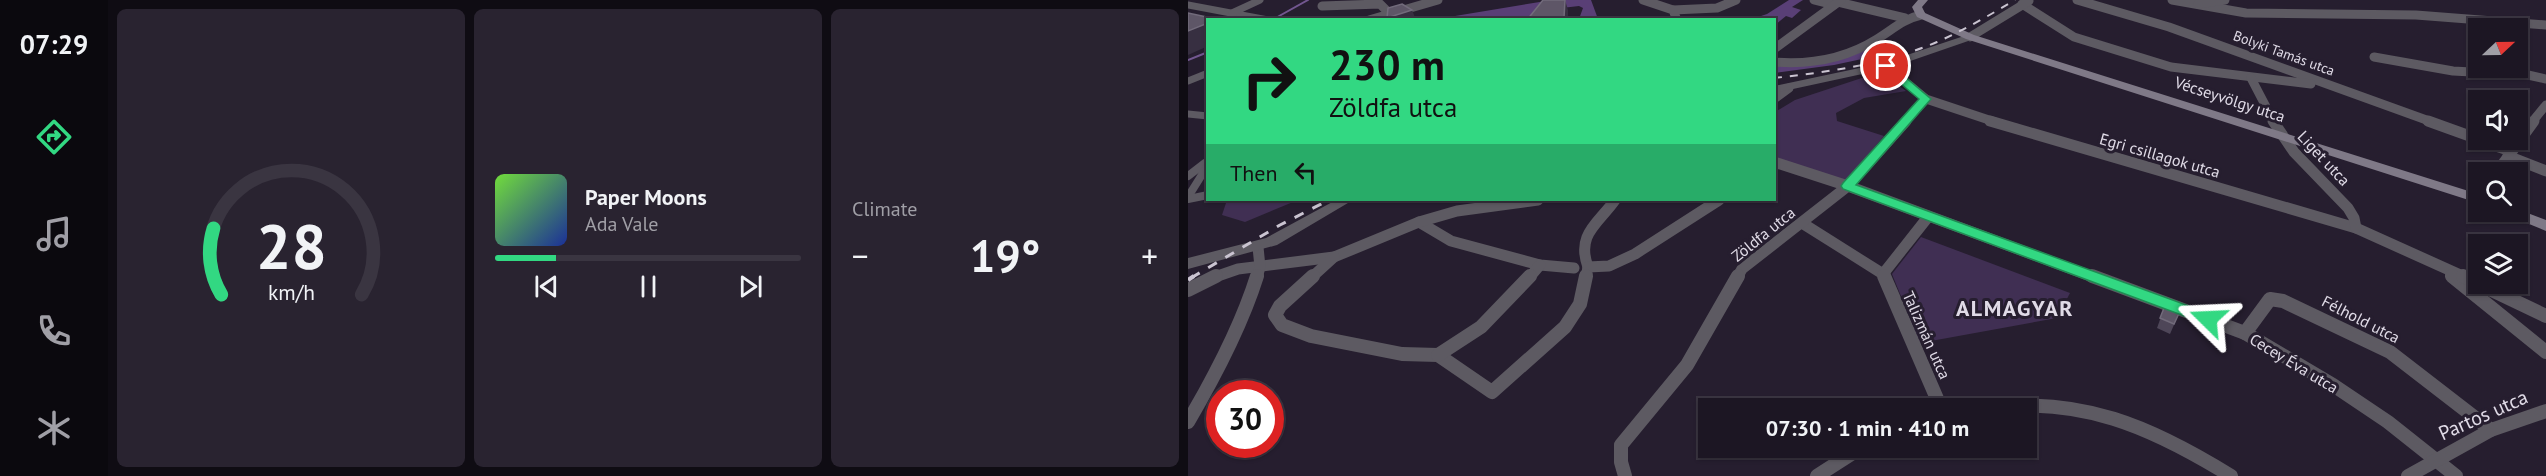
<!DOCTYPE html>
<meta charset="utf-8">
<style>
body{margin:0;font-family:"PT Sans",sans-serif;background:#292330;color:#f1f3f6;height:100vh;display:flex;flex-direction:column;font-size:22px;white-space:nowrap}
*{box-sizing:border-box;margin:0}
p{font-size:20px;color:#a09fa6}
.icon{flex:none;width:33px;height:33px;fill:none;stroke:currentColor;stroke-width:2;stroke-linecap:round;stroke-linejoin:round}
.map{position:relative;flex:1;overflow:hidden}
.sheet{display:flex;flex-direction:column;gap:9px;padding:9px;background:#0f0c13;width:1080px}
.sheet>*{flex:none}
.guide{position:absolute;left:18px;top:18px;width:570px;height:183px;border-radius:0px;box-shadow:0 2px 4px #0004,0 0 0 2px #3a3541;background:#32d882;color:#111;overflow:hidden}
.needle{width:39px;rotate:68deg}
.fabs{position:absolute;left:1280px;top:18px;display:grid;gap:12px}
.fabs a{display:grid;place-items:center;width:60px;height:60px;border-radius:0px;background:#1c1623;box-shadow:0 2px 4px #0004,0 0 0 2px #3a3541;font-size:30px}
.speed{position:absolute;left:18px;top:380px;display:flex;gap:12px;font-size:30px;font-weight:700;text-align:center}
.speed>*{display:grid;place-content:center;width:78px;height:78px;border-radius:50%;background:#1c1623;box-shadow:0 2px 4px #0004,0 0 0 2px #3a3541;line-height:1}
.speed .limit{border:9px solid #d22;background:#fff;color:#111}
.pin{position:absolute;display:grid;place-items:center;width:51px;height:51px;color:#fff;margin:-26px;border:3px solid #fff;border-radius:50%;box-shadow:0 2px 6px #0007}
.me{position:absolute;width:66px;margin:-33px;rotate:291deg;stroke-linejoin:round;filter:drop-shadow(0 0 4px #0008)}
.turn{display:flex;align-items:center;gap:21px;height:126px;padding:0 24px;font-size:27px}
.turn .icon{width:78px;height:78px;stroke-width:2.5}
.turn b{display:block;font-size:42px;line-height:51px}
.then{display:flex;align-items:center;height:57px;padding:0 24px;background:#0003;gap:12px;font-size:22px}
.big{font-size:45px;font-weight:700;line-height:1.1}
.sheet .widget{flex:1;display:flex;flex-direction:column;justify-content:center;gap:9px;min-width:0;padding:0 21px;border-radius:9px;background:#292330}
.sheet .dial{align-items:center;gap:0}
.dial svg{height:156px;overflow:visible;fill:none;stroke:#3a3541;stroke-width:7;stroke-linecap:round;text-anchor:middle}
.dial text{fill:#f1f3f6;stroke:none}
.song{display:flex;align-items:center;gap:18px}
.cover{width:72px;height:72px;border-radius:9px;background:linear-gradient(135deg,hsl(100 70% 55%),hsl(230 70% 35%))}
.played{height:6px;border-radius:3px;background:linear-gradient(90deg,#32d882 20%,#3a3541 20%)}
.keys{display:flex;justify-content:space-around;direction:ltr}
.heat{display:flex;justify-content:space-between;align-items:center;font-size:33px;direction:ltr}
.sheet .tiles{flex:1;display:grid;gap:9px;grid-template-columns:repeat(3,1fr)}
.trip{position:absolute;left:510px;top:398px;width:339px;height:60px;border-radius:0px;background:#1c1623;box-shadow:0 2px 4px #0004,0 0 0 2px #3a3541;font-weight:700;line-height:60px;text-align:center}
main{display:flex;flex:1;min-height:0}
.tab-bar{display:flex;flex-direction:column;width:108px;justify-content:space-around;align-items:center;background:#0b090e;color:#a09fa6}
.tab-bar .icon{width:42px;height:42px}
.tab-bar .current{color:#32d882}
.tab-bar b{font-size:27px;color:#f1f3f6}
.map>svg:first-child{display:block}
.green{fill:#402f53}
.forest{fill:#593f76}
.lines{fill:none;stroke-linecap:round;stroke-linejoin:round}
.stream{stroke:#725790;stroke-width:2}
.pedestrian-far1{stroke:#5d5a62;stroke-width:7}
.pedestrian{stroke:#5d5a62;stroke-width:8}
.minor-far2{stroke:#5d5a62;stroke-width:9}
.minor-far1{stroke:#5d5a62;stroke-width:11}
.minor{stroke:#5d5a62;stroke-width:14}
.tertiary{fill:#5d5a62;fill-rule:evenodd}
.secondary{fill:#7f7987;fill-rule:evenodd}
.rail-far2{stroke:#cac4d1;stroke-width:2;stroke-dasharray:8 8;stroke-linecap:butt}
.rail-far1{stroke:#cac4d1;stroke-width:3;stroke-dasharray:10 10;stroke-linecap:butt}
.rail{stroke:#cac4d1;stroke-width:4;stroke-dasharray:13 13;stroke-linecap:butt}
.wall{fill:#4e4658}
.shaded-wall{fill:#372f41}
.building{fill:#5e5667;stroke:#726b7b;stroke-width:1.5}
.route{fill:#32d882;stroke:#208c54;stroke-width:1.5}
.labels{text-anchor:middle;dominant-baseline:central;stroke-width:6;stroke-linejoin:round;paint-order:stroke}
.far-street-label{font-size:14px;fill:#e0dbe7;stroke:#261e2f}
.street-label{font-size:16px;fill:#e0dbe7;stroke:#261e2f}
.near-street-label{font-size:20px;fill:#e0dbe7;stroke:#261e2f}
.district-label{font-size:22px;font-weight:bold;letter-spacing:1.5px;fill:#e0dbe7;stroke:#261e2f}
</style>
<main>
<nav class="tab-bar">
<b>07:29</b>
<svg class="icon current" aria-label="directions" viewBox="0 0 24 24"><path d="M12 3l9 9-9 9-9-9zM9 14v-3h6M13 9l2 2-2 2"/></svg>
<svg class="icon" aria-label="music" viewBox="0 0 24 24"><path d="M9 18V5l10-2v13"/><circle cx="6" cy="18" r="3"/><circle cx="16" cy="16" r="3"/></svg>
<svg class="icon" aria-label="phone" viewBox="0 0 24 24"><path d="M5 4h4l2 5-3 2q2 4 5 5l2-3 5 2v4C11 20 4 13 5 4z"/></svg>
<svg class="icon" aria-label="climate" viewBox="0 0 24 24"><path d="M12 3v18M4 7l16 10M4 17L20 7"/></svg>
</nav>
<section class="sheet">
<div class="tiles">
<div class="widget dial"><svg viewBox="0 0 100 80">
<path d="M14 69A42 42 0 1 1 86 69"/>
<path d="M14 69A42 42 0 0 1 10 35" stroke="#32d882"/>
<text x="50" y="56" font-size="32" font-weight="700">28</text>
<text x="50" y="72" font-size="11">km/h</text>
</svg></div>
<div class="widget">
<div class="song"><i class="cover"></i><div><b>Paper Moons</b><p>Ada Vale</p></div></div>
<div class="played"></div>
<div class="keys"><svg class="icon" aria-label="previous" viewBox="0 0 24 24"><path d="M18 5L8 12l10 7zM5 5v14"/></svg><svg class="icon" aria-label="pause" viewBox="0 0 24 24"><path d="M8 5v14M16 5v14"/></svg><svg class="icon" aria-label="next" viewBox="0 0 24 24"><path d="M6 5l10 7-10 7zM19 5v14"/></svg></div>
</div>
<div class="widget"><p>Climate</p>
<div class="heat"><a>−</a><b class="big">19°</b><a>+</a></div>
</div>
</div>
</section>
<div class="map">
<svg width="1358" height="476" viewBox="0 0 1358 476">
<rect width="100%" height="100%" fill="#261e2f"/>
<g class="green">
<path d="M692,72L718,91L676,98L648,113L649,121L696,136L657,182L587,160V112L607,100Z"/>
<path d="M39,200H110L57,222L34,215Z"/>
<path d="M733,237L882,293L869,318L732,343L704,274Z"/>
</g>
<g class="forest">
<path d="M364,0H403L410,19H391L395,8L391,6L365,9L349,19H267V16Z"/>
<path d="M601,0H615L604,7L613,10L604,18L598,16L587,25L586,20L564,19L579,14Z"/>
<path d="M690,43L700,48L674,59L646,65L587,73L586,64L600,65Z"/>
</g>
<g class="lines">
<g class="stream">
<path d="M84,20L120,0"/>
<path d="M0,60L20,52"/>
</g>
<g class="pedestrian-far1">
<path d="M0,5L80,20"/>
<path d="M44,13L72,0"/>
<path d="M0,81L20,73"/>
<path d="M0,114L20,116"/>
</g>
<g class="pedestrian">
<path d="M0,176L17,163"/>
<path d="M0,197L20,165"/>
<path d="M0,199L20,195"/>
</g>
<g class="minor-far2">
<path d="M455,0L485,10L489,20"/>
<path d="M626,0L646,5"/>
<path d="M889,0L981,27L1244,122"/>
<path d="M984,0L1058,13L1228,15L1358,25"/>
<path d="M650,2L717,18"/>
<path d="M834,4L886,37L983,67L1123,84"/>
<path d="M1010,4L1037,0"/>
<path d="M134,6L192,4L201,13"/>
<path d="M485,10L529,8L548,0"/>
<path d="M181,20L250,0"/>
<path d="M782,37L841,1"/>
<path d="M586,49L653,0"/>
<path d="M1186,57L1265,71L1340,75L1358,79"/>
<path d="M586,62C623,65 657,59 689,39C704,30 715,19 733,15"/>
<path d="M698,66L738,99L807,122"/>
<path d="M1063,78L1086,122"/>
<path d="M586,99L601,88"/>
<path d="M717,122L738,99"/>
<path d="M1344,122L1358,105"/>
</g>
<g class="minor-far1">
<path d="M802,121L1168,228L1279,278"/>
<path d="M1085,121L1106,152L1160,208L1166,218L1168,228"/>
<path d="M1240,121L1290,139"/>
<path d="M1290,140L1323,151"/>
<path d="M1320,156L1358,171"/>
<path d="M586,162L660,186L908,278"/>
<path d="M1309,172L1346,121"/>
<path d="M231,222L263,241L352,265L386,268"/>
<path d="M614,223L695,274"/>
<path d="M400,267C388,234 410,224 427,200"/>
<path d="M1263,276L1265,278"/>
<path d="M24,278L50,269L146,257L231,222L269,211L350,200"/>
<path d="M69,278L72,267L70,247"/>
<path d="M123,278L146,257"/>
<path d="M341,278L352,265"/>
<path d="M398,278L400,267L421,266L447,254L531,200"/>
<path d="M549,278L554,269L660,186L718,121"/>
<path d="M697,278L695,274L740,217"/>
</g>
<g class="minor">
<path d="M125,276L92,306L87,315L94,325L123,336L214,354L250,355L304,392L377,327L392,304L398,276"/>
<path d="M696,276L753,408"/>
<path d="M904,276L1057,333L1145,385L1200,422L1268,476"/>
<path d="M1264,276L1358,352"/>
<path d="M1275,276L1290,283"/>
<path d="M1291,284L1358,316"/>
<path d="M0,290L28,276"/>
<path d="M1057,333L1082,299L1095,301L1202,352L1303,430"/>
<path d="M250,355L293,327L342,276"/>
<path d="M796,408C893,396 962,426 1043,476"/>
<path d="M0,422C27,376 53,327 69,276"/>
<path d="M437,476L433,462V445L499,365L550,276"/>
<path d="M629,476L674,447"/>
<path d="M1220,476L1303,430L1358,411"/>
</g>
<g class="tertiary">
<path d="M782,34L787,37L786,39L702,68L586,93V86L695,63Z"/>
<path d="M148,200H165L89,245L0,269V258L78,238Z"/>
</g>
<g class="secondary">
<path d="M730,0H740L734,7L737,13L786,35L1290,194V203L778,39L729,17L724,7Z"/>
<path d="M1329,209L1358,220V231L1319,215L1317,212H1329Z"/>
</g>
<path class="rail-far2" d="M586,78C641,72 698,64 749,42C776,30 802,15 827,0"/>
<path class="rail-far1" d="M3,278L92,225L141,200"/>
<path class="rail" d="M0,280L6,276"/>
</g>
<path class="wall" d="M978,303L993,309L982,334L969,328Z"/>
<g class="shaded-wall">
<path d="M377,0L380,10V20H376V18Z"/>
<path d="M224,10L228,20H200L199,18Z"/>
<path d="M20,23V46L0,55V31Z"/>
</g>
<g class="building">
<path d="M355,0H377L376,18L339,20Z"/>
<path d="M214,4L224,10L199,18L200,8Z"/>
<path d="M0,13L28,19L20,20V23L0,31Z"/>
<path d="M978,303L993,309L986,324L972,318Z"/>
</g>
<path class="route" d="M694,64H702L743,99L668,185L1026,315L1028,319L1026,323H1015L655,189L653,186L655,183L731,99L694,68Z"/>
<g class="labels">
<g class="far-street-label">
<text transform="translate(1096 53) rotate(20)">Bolyki Tamás utca</text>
</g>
<g class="street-label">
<text transform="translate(1042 99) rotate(18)">Vécseyvölgy utca</text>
<text transform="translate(972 155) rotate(16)">Egri csillagok utca</text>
<text transform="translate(1136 158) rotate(47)">Liget utca</text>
<text transform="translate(575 234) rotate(-39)">Zöldfa utca</text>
<text transform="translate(1173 319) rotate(27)">Félhold utca</text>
<text transform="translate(739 335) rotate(66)">Talizmán utca</text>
<text transform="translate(1106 363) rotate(31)">Cecey Éva utca</text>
</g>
<g class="near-street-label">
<text transform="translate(1295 415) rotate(-24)">Partos utca</text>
</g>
<g class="district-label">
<text x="827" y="308">ALMAGYAR</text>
</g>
</g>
</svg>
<div class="fabs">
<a><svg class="needle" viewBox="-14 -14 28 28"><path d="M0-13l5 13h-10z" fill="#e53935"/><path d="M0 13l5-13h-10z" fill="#a09fa6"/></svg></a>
<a><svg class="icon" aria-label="sound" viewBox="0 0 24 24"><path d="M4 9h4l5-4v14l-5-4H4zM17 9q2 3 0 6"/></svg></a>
<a><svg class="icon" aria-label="search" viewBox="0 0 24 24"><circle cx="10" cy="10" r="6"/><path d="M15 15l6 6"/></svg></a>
<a><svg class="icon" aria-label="layers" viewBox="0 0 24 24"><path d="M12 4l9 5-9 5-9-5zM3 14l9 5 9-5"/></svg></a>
</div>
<div class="speed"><div class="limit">30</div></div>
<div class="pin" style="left:698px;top:66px;background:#d93025"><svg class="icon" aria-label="arrive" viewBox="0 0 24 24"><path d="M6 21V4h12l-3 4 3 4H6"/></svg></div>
<svg class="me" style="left:1020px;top:319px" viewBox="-20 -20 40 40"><path d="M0-17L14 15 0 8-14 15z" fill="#32d882" stroke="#fff" stroke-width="4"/></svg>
<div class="trip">07:30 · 1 min · 410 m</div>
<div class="guide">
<div class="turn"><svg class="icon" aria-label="right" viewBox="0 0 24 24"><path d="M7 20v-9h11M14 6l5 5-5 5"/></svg><div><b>230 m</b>Zöldfa utca</div></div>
<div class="then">Then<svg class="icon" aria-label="left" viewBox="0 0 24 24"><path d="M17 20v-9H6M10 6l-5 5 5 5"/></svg></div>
</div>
</div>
</main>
